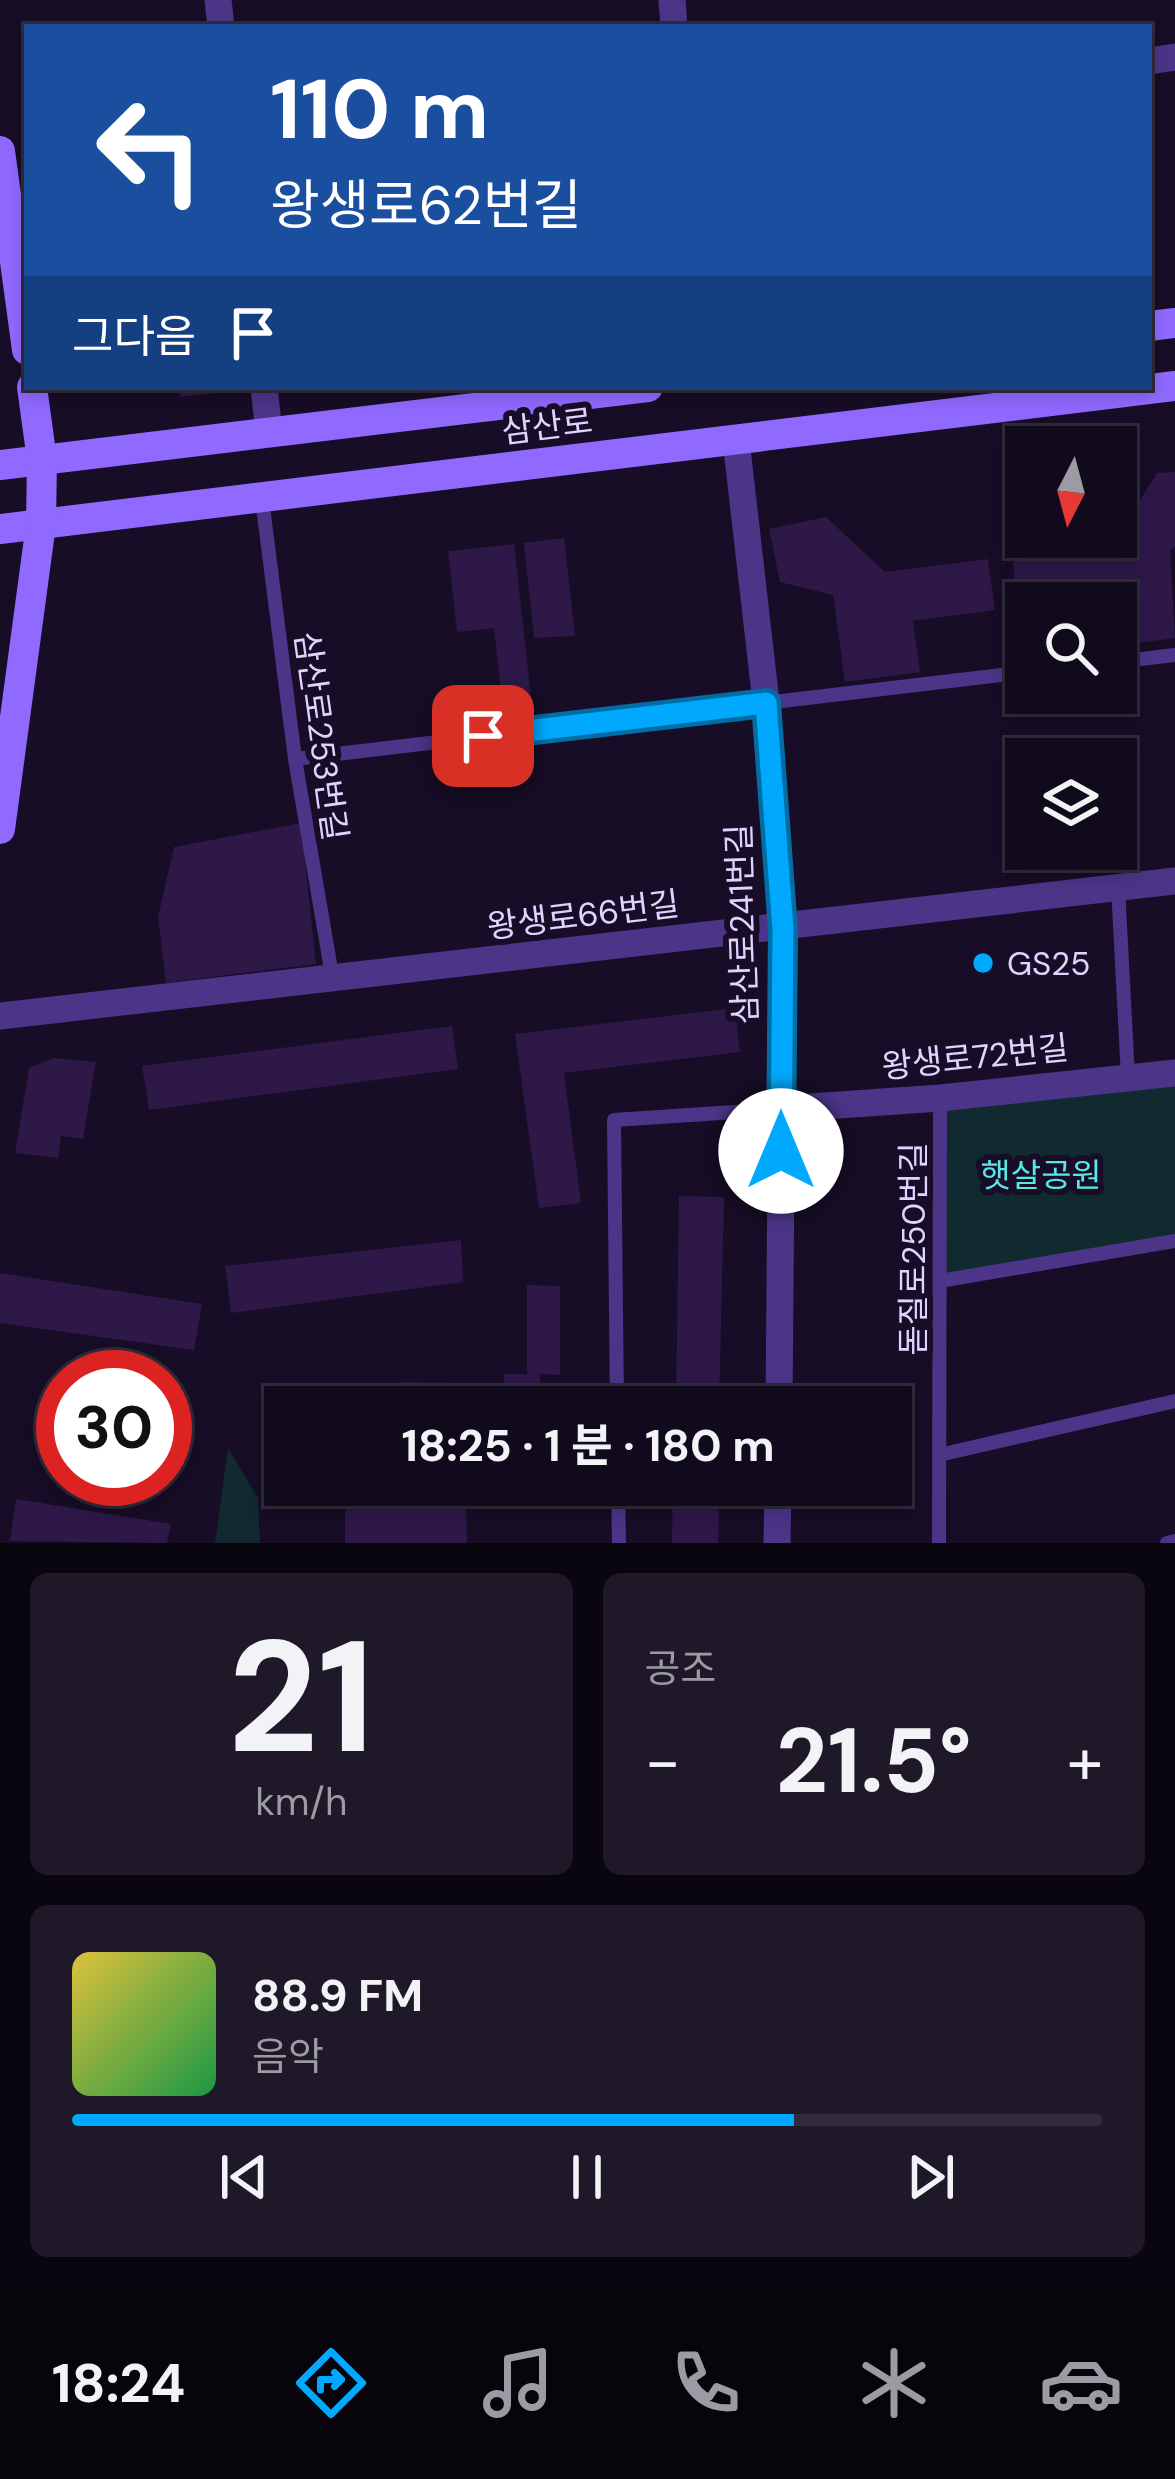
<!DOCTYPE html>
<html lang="ko">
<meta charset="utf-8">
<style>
body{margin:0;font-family:"DM Sans","Noto Sans KR",sans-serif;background:#1e1829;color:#f1f3f6;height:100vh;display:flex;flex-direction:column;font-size:45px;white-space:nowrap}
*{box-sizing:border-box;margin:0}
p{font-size:39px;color:#9c9aa3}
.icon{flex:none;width:66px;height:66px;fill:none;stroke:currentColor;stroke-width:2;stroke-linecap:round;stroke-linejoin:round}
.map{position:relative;height:1543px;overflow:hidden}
.drawer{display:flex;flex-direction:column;gap:30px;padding:30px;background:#09060f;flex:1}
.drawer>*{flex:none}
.hud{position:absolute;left:24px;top:24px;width:1128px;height:366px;border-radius:0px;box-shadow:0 6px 18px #0003,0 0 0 3px #302b3b;background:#1a4fa0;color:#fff;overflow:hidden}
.needle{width:78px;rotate:186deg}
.controls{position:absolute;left:1005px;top:426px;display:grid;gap:24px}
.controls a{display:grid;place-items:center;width:132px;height:132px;border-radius:0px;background:#110a1c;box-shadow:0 6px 18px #0003,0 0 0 3px #302b3b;font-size:60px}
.speed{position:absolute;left:36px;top:1350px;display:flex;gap:24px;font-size:60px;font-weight:700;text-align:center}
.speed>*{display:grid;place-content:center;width:156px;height:156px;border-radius:50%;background:#110a1c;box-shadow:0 6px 18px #0003,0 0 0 3px #302b3b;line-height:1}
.speed .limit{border:18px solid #d22;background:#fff;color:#111}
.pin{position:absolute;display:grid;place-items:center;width:102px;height:102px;color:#fff;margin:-51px;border-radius:24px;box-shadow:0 6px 18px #0006}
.me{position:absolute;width:132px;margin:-66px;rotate:0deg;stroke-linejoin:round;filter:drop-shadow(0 0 9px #0008)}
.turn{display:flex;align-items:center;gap:42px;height:252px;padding:0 48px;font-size:54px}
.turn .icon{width:156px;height:156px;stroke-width:2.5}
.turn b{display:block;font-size:84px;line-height:102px}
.then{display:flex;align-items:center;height:114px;padding:0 48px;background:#0003;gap:24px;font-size:45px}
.big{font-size:90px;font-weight:700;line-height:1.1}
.drawer .card{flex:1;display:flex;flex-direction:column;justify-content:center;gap:18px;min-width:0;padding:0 42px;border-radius:18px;background:#1e1829}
.drawer .dial{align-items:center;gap:0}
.dial b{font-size:156px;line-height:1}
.song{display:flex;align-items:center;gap:36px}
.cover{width:144px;height:144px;border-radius:18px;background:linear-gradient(135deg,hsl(50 70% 55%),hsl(140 70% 35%))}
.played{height:12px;border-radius:6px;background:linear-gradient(90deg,#00a9fd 70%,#302b3b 70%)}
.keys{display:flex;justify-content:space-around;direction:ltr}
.heat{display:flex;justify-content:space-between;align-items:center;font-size:66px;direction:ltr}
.drawer .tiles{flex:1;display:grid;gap:30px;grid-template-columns:1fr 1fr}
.card:last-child{grid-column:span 2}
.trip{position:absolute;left:264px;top:1386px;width:648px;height:120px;border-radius:0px;background:#110a1c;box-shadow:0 6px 18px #0003,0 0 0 3px #302b3b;font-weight:700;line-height:120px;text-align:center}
.menu{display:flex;height:192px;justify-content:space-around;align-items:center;background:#07040b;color:#9c9aa3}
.menu .icon{width:84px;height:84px}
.menu .current{color:#00a9fd}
.menu b{font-size:54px;color:#f1f3f6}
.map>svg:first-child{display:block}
.green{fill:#102a30}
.building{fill:#2d1848}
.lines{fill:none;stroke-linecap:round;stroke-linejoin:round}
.lane{stroke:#4c3588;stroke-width:14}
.street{stroke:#4c3588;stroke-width:27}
.secondary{stroke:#9069ff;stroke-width:30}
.route-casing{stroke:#006ea4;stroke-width:30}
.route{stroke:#00a9fd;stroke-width:21}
.poi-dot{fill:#00a9fd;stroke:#170d26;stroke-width:4.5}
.labels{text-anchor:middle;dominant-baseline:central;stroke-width:12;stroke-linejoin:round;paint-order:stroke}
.street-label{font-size:33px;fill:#e2d2ff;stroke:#170d26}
.poi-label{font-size:33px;fill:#e2d2ff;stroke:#170d26;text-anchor:start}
.park-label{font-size:33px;fill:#57e7e4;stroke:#170d26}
</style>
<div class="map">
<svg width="1175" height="1543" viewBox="0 0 1175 1543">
<rect width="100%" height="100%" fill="#170d26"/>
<g class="green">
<path d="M1175,1073V1241L940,1281V1098Z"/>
<path d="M228,1448L258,1498L260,1543H215Z"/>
</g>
<g class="building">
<path d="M178,387H242L243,390L180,397Z"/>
<path d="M1175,472V547L1170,550L1175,638L1116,646V603H1101L1100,595L1018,606L1012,555L1114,541L1157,473Z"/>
<path d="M826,517L885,572L988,559L995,610L913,621L920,672L845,682L833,595L780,582L769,529Z"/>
<path d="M564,538L575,636L534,638L524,543Z"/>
<path d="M514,544L531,698L502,702L494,628L457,632L448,551Z"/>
<path d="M301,823L316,964L166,983L158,917L174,847Z"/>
<path d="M735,1008L740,1052L564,1073L581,1203L539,1208L515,1034Z"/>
<path d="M452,1026L458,1069L149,1110L142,1066Z"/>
<path d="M54,1058L96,1062L83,1139L61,1136L58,1158L15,1153L29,1068Z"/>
<path d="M679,1196L724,1197L719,1407H676Z"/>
<path d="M461,1240L463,1282L231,1313L225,1266Z"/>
<path d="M0,1273L202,1304L194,1350L0,1323Z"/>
<path d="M527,1285L560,1286V1375L540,1374L541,1407H504V1374H527Z"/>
<path d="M400,1382L470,1383L469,1407H399Z"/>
<rect x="505" y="1485" width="37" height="12"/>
<path d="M673,1485H720L718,1543H672Z"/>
<path d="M16,1499L171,1524L167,1543L10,1541Z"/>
<path d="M345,1503H466L467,1543H345Z"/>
</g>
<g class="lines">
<g class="lane">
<path d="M262,499L295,759L333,981"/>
<path d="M1116,662L1175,655"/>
<path d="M295,759L1026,672"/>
<path d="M1118,887L1128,1077"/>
<path d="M940,1281L1175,1241"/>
<path d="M617,1407L614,1120L781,1109"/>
<path d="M939,1455L1175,1401"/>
<path d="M618,1485L619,1543"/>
<path d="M939,1543L940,1098"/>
<path d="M1167,1543L1175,1541"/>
</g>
<g class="street">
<path d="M218,0L221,27"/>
<path d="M672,0L674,27"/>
<path d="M1149,61L1175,57"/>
<path d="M264,387L269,433"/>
<path d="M736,440L766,702L783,930L779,1407"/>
<path d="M0,1016L1175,881"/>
<path d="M781,1109L940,1098L1175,1073"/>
<path d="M777,1543L778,1485"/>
</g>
<g class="secondary">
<path d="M0,151L27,350"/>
<path d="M1149,326L1175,323"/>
<path d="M0,465L648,387"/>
<path d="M0,529L1175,386"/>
<path d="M0,829L41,524L42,460L32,387"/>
</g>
</g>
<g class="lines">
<defs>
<path id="route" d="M483,736L766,703L783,930L781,1151"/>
</defs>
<use href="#route" class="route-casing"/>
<use href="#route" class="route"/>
</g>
<circle class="poi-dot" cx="983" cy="963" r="12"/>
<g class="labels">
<g class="street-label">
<text transform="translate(547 426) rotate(-7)">삼산로</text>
<text transform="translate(321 736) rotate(82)">삼산로253번길</text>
<text transform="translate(583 915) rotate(-7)">왕생로66번길</text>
<text transform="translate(742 924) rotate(-92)">삼산로241번길</text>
<text transform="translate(975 1057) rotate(-6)">왕생로72번길</text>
<text transform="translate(913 1249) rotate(-90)">돋질로250번길</text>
</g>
<g class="poi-label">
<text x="1007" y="963">GS25</text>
</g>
<g class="park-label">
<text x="1041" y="1175">햇살공원</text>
</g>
</g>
</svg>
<div class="controls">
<a><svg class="needle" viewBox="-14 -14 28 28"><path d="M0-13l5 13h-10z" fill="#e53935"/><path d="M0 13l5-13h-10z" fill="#9c9aa3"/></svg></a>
<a><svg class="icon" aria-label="search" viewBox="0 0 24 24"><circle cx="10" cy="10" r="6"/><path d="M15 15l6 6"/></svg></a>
<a><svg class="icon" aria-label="layers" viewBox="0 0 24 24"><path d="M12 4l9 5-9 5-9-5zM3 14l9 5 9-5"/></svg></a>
</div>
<div class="speed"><div class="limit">30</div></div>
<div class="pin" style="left:483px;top:736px;background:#d93025"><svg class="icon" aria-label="arrive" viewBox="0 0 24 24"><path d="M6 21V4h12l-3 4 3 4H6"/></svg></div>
<svg class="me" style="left:781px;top:1151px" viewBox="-20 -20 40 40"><circle r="19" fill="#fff"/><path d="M0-13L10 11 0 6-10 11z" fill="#00a9fd"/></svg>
<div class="trip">18:25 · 1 분 · 180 m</div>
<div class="hud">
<div class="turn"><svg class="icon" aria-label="left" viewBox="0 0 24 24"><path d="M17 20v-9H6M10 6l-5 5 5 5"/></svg><div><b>110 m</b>왕생로62번길</div></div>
<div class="then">그다음<svg class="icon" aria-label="arrive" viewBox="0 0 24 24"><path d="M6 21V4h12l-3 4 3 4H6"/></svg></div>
</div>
</div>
<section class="drawer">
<div class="tiles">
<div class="card dial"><b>21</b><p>km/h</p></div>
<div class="card"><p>공조</p>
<div class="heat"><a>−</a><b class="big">21.5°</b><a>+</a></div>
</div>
<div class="card">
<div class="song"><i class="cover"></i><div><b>88.9 FM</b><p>음악</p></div></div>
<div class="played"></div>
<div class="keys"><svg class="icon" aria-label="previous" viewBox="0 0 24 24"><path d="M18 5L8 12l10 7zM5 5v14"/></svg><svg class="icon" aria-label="pause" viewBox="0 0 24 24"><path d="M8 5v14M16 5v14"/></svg><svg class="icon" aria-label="next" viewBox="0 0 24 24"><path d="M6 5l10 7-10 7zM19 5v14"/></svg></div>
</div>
</div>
</section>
<nav class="menu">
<b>18:24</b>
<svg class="icon current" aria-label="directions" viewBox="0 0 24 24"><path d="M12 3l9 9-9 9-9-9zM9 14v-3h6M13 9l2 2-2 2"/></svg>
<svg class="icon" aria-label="music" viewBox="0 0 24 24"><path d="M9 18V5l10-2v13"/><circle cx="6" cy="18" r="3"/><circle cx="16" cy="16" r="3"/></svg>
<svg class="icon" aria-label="phone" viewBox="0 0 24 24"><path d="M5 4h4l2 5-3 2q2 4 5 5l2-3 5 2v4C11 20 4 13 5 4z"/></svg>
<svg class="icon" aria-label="climate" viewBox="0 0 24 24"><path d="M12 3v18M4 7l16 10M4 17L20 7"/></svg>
<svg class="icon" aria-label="car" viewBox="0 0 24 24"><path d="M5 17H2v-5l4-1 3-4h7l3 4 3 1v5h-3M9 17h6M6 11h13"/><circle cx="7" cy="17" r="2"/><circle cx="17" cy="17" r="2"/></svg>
</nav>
